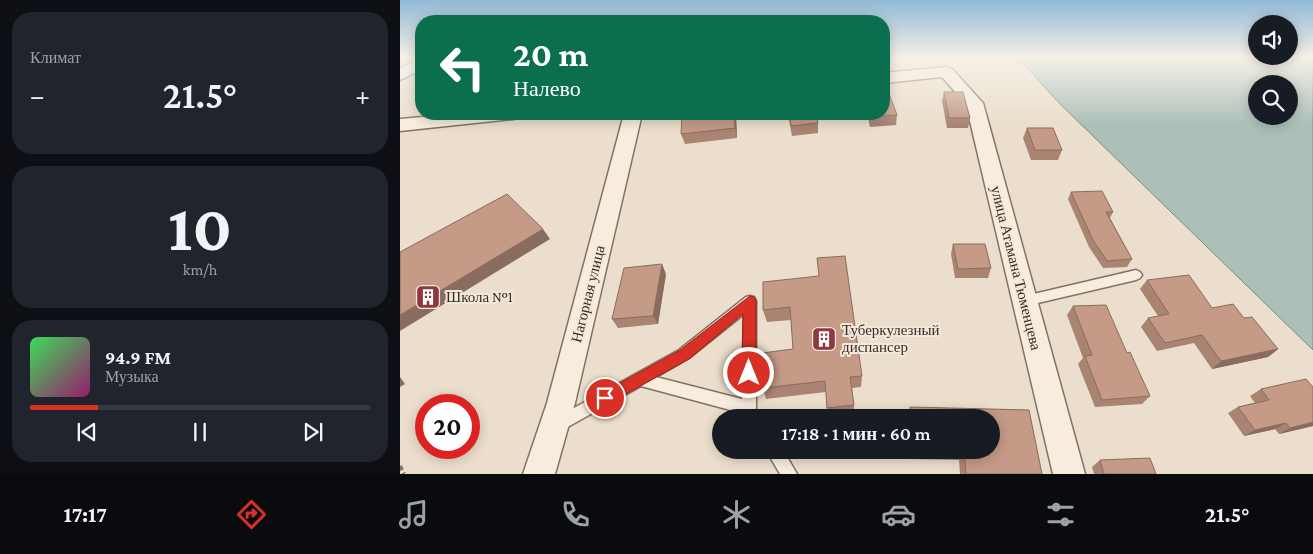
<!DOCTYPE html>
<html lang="ru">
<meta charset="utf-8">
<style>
body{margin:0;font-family:"Crimson Pro",serif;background:#20242c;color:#f1f3f6;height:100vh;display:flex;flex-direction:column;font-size:19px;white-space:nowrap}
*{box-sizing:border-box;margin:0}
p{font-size:16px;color:#9ea1a6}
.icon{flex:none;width:28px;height:28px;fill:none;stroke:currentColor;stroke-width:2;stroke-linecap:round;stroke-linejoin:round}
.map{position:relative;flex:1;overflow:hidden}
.panel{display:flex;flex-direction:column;gap:12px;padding:12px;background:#0d0f14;width:400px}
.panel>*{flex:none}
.guide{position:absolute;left:15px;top:15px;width:475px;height:105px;border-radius:20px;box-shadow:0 2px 12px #0003;background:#0b6e4f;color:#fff;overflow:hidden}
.fabs{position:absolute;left:848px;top:15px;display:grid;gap:10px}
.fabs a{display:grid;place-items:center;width:50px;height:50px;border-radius:50%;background:#171b24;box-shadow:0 2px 12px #0003;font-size:25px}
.speed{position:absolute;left:15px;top:394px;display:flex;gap:10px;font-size:25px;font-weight:700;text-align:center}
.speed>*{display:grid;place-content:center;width:65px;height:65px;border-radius:50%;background:#171b24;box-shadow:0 2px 12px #0003;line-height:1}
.speed .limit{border:8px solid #d22;background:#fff;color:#111}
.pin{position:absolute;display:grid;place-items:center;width:42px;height:42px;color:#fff;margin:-21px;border:2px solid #fff;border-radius:50%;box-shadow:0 1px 5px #0007}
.me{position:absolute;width:55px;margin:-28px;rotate:0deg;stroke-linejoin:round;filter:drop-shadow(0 0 4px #0008)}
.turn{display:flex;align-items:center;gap:18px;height:105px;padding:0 15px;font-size:22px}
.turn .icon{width:65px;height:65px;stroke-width:2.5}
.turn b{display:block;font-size:35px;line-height:42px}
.big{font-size:38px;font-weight:600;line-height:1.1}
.panel .widget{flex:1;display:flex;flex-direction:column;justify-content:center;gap:8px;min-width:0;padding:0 18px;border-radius:20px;background:#20242c}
.panel .dial{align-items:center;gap:0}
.dial b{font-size:65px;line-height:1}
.song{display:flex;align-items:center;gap:15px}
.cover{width:60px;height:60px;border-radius:8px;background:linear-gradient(135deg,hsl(130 70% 55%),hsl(320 70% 35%))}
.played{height:5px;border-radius:2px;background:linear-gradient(90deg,#d93025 20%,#363941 20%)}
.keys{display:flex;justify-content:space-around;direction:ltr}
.heat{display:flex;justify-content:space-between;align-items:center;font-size:28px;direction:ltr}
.trip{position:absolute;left:312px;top:409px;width:288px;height:50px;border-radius:25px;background:#171b24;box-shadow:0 2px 12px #0003;font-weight:600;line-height:50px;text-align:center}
.menu{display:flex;height:80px;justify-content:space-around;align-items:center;background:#090b0e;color:#9ea1a6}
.menu .icon{width:35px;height:35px}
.menu .active{color:#d93025}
.menu b{font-size:22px;color:#f1f3f6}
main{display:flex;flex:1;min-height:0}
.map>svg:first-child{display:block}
.water{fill:#acc0b8;stroke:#738e84;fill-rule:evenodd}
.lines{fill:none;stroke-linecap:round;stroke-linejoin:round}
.lane-casing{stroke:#867161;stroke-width:3}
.street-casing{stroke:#867161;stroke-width:3}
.path{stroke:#867161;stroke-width:4;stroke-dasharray:4.5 3;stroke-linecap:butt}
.lane{fill:#f6eddf;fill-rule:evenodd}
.street{fill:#f6eddf;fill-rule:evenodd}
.wall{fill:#a98473}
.shaded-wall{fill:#8a6c5e}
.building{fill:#c59a86;stroke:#8a6c5e}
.route{fill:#d93025;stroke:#8d1f18}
.labels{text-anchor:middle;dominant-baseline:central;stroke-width:4;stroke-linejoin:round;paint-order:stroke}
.street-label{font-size:15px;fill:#392b23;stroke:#f3e9db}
.poi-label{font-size:15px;fill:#392b23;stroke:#f3e9db;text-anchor:start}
</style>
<main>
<section class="panel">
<div class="widget"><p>Климат</p>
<div class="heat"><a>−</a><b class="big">21.5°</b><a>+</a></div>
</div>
<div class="widget dial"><b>10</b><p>km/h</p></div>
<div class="widget">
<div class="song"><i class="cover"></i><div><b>94.9 FM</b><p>Музыка</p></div></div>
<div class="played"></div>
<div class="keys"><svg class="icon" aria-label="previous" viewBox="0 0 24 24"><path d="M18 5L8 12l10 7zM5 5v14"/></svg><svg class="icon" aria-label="pause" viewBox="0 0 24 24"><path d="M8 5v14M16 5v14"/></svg><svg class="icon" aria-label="next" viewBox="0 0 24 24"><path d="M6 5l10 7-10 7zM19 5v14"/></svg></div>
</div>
</section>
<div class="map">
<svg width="913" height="474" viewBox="0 0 913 474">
<rect width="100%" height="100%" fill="#ebdecc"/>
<path class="water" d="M618,58H913V350L659,103ZM856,84H889V116H856Z"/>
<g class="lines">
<defs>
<g id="lane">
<path d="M736,270L740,272L742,275L740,278L736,280L625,306L621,305L619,301L621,297L625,296Z"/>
<path d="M350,296L354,297L356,301V408L354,413L349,415L241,386L164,429L159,431L154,429L152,424L154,419L279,350L346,297ZM344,314L342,399L256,377L289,358Z"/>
<path d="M366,450H383L397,474H380Z"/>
</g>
<g id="street">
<path d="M15,58H21V70L0,80V68L11,63Z"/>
<path d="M546,67L552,69L583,103L685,474H653L566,104L542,77L484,83V73Z"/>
<path d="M58,114H122L119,118L113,119L0,131V119Z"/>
<path d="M224,114H242L175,403L155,474H123L147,403Z"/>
</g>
</defs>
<use href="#lane" class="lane-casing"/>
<use href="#street" class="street-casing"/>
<path class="path" d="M0,466L4,474"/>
<use href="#lane" class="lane"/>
<use href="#street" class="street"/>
</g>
<g class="wall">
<path d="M544,92L570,118L568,128H547L542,101Z"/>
<path d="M388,114H416L418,123V133L392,136Z"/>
<path d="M467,114H484L497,115L496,125L470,127Z"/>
<path d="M336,115L337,138L285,144L281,134Z"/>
<path d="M627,128L662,150L658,160H631L623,138Z"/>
<path d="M671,192L713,212L710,218L732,259L727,267L703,268L689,247L668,199Z"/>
<path d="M553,244L591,268L588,278H555L551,254Z"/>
<path d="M266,274L258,324L218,328L212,319Z"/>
<path d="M419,276L462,376L461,387L452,388L454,405V415L438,418H428L426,392L366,399L363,388L393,349L391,320L367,322L363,310Z"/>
<path d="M747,280L812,308L844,318L878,349L868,357L812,369L794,343L757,351L741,327L748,318L758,316L740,289Z"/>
<path d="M673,306L727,353L750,396L742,404L695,407L678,364L683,358L667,315Z"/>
<path d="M861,389L913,426L879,434L875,429L844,436L828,413L838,407L855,403L850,396Z"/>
<path d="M510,407L629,410L642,474H560L559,460L509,459V450H591V418H507Z"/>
<path d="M700,460L756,474H694L692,467Z"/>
</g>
<g class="shaded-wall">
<path d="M334,114H336V115L337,138L335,128Z"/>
<path d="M143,229L150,239L0,331V315Z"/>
<path d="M262,264L266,274L258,324L253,316Z"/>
<path d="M878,349L868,357L812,369L821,361Z"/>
<path d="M0,377L5,384L0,387Z"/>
<path d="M913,422V426L879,434L890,428Z"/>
<path d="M886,423L875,429L844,436L855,430Z"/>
</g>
<g class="building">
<path d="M544,92H563L570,118H549Z"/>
<path d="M484,93H489L497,115L471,117L470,114H484Z"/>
<path d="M282,114H334L335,128L281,134Z"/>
<path d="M389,114H416L418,123L391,126Z"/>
<path d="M627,128H653L662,150H635Z"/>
<path d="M702,191L713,212H706L732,259L707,261L693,240L671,192Z"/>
<path d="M107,194L143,229L0,315V252Z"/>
<path d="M553,244H585L591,268L558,269Z"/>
<path d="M445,256L462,376L450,377L454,405L427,408L425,381L363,388L362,353L393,349L390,307L363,310V282L419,276L417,258Z"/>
<path d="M262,264L253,316L212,319L224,268Z"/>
<path d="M789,275L812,308L833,304L844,318L852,317L878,349L821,361L802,335L765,343L748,318L769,314L747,280Z"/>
<path d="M706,305L727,353L730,352L750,396L702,400L685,356L692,355L673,306Z"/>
<path d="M906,379L913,387V422L890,428L886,423L855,430L838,407L869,400L861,389Z"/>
<path d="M510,407L629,410L642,474H566L564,452L518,450H591V418H510Z"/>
<path d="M750,458L756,474H704L700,460Z"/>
</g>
<linearGradient id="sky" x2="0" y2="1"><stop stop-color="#90b9d5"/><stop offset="0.46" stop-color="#f6f0e8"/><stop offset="1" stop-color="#f6f0e8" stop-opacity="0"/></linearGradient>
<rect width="913" height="125" fill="url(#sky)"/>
<path class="route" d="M350,296L354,297L356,301V373L354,377L349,379L344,377L342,373L343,314L289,359L210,403L205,406L200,403L198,398L200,394L280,350Z"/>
<defs>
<symbol id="building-square" viewBox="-11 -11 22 22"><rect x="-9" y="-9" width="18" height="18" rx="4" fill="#8f3841" stroke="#f3e9db"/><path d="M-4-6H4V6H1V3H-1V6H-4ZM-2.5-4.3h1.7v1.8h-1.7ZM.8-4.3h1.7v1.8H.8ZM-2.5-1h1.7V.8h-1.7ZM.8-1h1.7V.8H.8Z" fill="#fff"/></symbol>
</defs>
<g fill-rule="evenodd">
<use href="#building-square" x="14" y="283" width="28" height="28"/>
<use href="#building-square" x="410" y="325" width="28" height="28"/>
</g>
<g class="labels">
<g class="street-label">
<text transform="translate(616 268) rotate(76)">улица Атамана Тюменцева</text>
<text transform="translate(188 294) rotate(-76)">Нагорная улица</text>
</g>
<g class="poi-label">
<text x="46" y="297">Школа №1</text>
<text x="442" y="330">Туберкулезный<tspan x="442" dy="17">диспансер</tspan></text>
</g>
</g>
</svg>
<div class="fabs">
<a><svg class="icon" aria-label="sound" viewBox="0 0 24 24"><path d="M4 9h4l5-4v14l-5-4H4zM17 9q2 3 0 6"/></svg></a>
<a><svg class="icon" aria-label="search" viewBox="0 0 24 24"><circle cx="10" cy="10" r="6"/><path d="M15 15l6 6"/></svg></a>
</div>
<div class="speed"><div class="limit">20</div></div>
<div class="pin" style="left:205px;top:398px;background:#d93025"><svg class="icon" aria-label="arrive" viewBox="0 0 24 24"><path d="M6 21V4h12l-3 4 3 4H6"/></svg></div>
<svg class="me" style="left:349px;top:373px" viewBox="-20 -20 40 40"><circle r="17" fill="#d93025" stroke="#fff" stroke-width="3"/><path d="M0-11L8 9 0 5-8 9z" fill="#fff"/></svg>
<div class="trip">17:18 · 1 мин · 60 m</div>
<div class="guide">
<div class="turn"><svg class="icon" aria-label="left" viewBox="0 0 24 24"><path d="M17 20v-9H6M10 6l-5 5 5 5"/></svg><div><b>20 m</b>Налево</div></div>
</div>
</div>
</main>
<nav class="menu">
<b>17:17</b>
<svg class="icon active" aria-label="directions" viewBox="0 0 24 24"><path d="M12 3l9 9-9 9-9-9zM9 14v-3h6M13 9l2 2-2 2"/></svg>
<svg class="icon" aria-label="music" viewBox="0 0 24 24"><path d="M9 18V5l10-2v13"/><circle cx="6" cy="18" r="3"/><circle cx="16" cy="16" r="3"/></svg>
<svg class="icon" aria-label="phone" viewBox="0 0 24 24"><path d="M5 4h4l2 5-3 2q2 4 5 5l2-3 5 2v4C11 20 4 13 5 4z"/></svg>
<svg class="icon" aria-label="climate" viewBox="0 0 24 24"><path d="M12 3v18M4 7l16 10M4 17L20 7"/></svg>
<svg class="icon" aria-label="car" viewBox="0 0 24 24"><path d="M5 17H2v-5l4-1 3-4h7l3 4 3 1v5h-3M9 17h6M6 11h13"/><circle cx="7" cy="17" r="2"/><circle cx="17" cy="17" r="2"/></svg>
<svg class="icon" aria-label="filters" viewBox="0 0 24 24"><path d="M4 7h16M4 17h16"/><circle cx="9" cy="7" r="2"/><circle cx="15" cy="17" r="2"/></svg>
<b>21.5°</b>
</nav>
